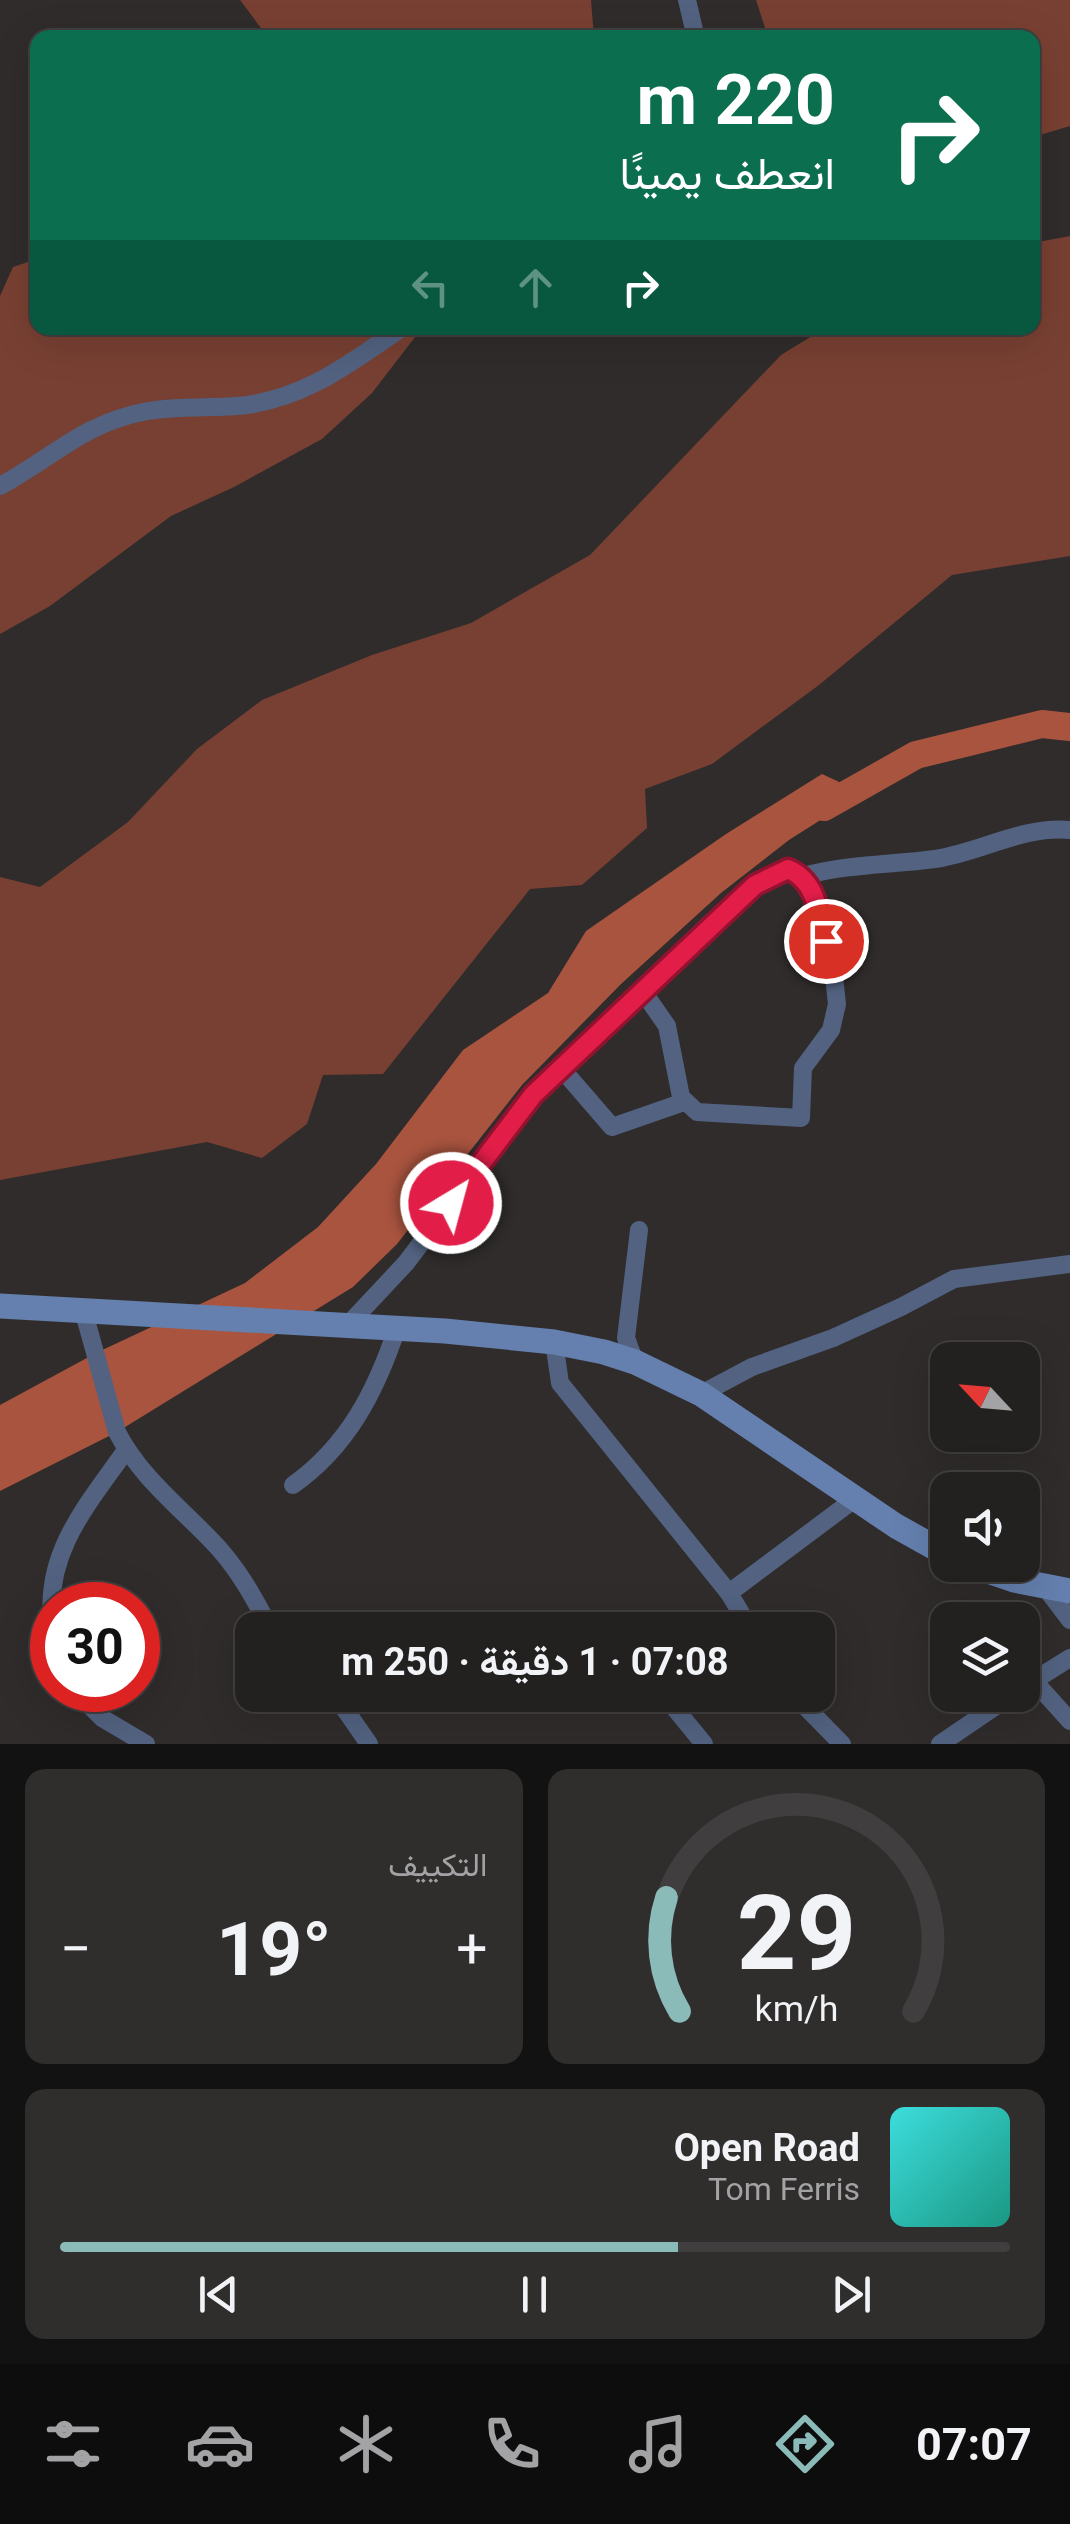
<!DOCTYPE html>
<html lang="ar">
<meta charset="utf-8">
<style>
body{margin:0;font-family:Roboto,Vazirmatn,sans-serif;background:#2f2e2d;color:#f1f3f6;direction:rtl;height:100vh;display:flex;flex-direction:column;font-size:38px;white-space:nowrap}
*{box-sizing:border-box;margin:0}
p{font-size:32px;color:#a3a3a5}
.icon{flex:none;width:55px;height:55px;fill:none;stroke:currentColor;stroke-width:2;stroke-linecap:round;stroke-linejoin:round}
.map{position:relative;height:1744px;overflow:hidden;direction:ltr}
.side{display:flex;flex-direction:column;gap:25px;padding:25px;background:#131212;flex:1}
.side>*{flex:none}
.top-card{position:absolute;left:30px;top:30px;width:1010px;height:305px;border-radius:20px;box-shadow:0 10px 40px #0002,0 0 0 2px #403e3e;direction:rtl;background:#0b6e4f;color:#fff;overflow:hidden}
.needle{width:65px;rotate:296deg}
.controls{position:absolute;left:930px;top:1342px;display:grid;gap:20px}
.controls a{display:grid;place-items:center;width:110px;height:110px;border-radius:20px;background:#232120;box-shadow:0 10px 40px #0002,0 0 0 2px #403e3e;font-size:50px}
.speed{position:absolute;left:30px;top:1582px;display:flex;gap:20px;font-size:50px;font-weight:700;text-align:center}
.speed>*{display:grid;place-content:center;width:130px;height:130px;border-radius:50%;background:#232120;box-shadow:0 10px 40px #0002,0 0 0 2px #403e3e;line-height:1}
.speed .limit{border:15px solid #d22;background:#fff;color:#111}
.pin{position:absolute;display:grid;place-items:center;width:85px;height:85px;color:#fff;margin:-42px;border:5px solid #fff;border-radius:50%;box-shadow:0 2px 10px #0007}
.me{position:absolute;width:110px;margin:-55px;rotate:37deg;stroke-linejoin:round;filter:drop-shadow(0 0 8px #0008)}
.turn{display:flex;align-items:center;gap:35px;height:210px;padding:0 40px;font-size:45px}
.turn .icon{width:130px;height:130px;stroke-width:2.5}
.turn b{display:block;font-size:70px;line-height:85px}
.lanes{display:flex;align-items:center;height:95px;padding:0 40px;background:#0003;justify-content:center;gap:50px;direction:ltr}
.lanes .off{opacity:.35}
.big{font-size:75px;font-weight:700;line-height:1.1}
.side .card{flex:1;display:flex;flex-direction:column;justify-content:center;gap:15px;min-width:0;padding:0 35px;border-radius:20px;background:#2f2e2d}
.side .dial{align-items:center;gap:0}
.dial svg{height:260px;overflow:visible;fill:none;stroke:#403e3e;stroke-width:7;stroke-linecap:round;text-anchor:middle}
.dial text{fill:#f1f3f6;stroke:none}
.song{display:flex;align-items:center;gap:30px}
.cover{width:120px;height:120px;border-radius:15px;background:linear-gradient(135deg,hsl(180 70% 55%),hsl(170 70% 35%))}
.played{height:10px;border-radius:5px;background:linear-gradient(90deg,#8bbbb9 65%,#403e3e 65%)}
.keys{display:flex;justify-content:space-around;direction:ltr}
.heat{display:flex;justify-content:space-between;align-items:center;font-size:55px;direction:ltr}
.side .tiles{flex:1;display:grid;gap:25px;grid-template-columns:1fr 1fr}
.card:last-child{grid-column:span 2}
.trip{position:absolute;left:235px;top:1612px;width:600px;height:100px;border-radius:20px;background:#232120;box-shadow:0 10px 40px #0002,0 0 0 2px #403e3e;font-weight:700;line-height:100px;text-align:center;direction:rtl}
.menu{display:flex;height:160px;justify-content:space-around;align-items:center;background:#0e0d0d;color:#a3a3a5}
.menu .icon{width:70px;height:70px}
.menu .on{color:#8bbbb9}
.menu b{font-size:45px;color:#f1f3f6}
.map>svg:first-child{display:block}
.green{fill:#784032}
.water{fill:#a9543f}
.lines{fill:none;stroke-linecap:round;stroke-linejoin:round}
.river{stroke:#a9543f;stroke-width:28}
.street{stroke:#526280;stroke-width:18}
.secondary{stroke:#6580af;stroke-width:25}
.route-casing{stroke:#92132f;stroke-width:25}
.route{stroke:#e11d48;stroke-width:18}
</style>
<div class="map">
<svg width="1070" height="1744" viewBox="0 0 1070 1744">
<rect width="100%" height="100%" fill="#2f2c2b"/>
<g class="green">
<path d="M240,0H591L594,37H260L264,32Z"/>
<path d="M756,0H1070V126L1033,137L1032,38L768,37Z"/>
<path d="M1070,236V556L952,575L819,685L712,764L645,789L647,828L582,885L530,889L383,1074L323,1075L307,1124L262,1158L207,1142L0,1180V877L40,887L128,822L197,749L262,700L372,655L471,623L590,555L781,355L825,328H1032L1033,243Z"/>
<path d="M37,259L38,328H422L372,393L322,439L234,487L171,516L50,606L0,634V296L13,267Z"/>
</g>
<path class="water" d="M822,774L863,793L789,840L721,893L621,984L522,1085L397,1244L353,1287L117,1432L0,1491V1405L96,1353L245,1283L318,1227L376,1164L463,1050L548,993L586,931L726,834Z"/>
<g class="lines">
<path class="river" d="M824,807L916,755L1042,724L1070,727"/>
<g class="street">
<path d="M687,0L696,38"/>
<path d="M0,486C52,458 85,422 148,411C181,405 215,409 247,405C310,396 352,361 402,328"/>
<path d="M804,876C847,864 890,865 935,859C982,852 1021,826 1070,830"/>
<path d="M561,1068L612,1127L684,1102"/>
<path d="M84,1313L117,1432C139,1475 177,1505 210,1539C237,1566 253,1596 271,1630"/>
<path d="M347,1326L406,1263L533,1095L710,923L755,885L788,869L804,876L811,887L833,968L837,1004L831,1030L803,1068L801,1118L697,1112L681,1097L667,1026L642,990"/>
<path d="M554,1342L560,1383L729,1593L751,1630"/>
<path d="M635,1362L626,1338L639,1230"/>
<path d="M701,1394L752,1367L833,1338L901,1307L954,1279L1070,1264"/>
<path d="M293,1485C348,1446 376,1391 397,1328"/>
<path d="M1045,1587L1070,1620"/>
<path d="M729,1593L856,1498"/>
<path d="M52,1618C46,1550 89,1503 126,1450"/>
<path d="M1034,1681L1070,1721"/>
<path d="M1022,1688L1070,1658"/>
<path d="M74,1690L102,1718L146,1744"/>
<path d="M335,1695L369,1744"/>
<path d="M664,1695L704,1744"/>
<path d="M794,1695L842,1744"/>
<path d="M940,1744L1012,1695"/>
</g>
<g class="secondary">
<path d="M0,1306L445,1331L554,1342L604,1352L635,1362L701,1394L896,1526L948,1555"/>
<path d="M970,1565L1014,1580L1070,1591"/>
</g>
</g>
<g class="lines">
<defs>
<path id="route" d="M451,1203L533,1095L755,885L788,869C817,881 818,913 826,941"/>
</defs>
<use href="#route" class="route-casing"/>
<use href="#route" class="route"/>
</g>
</svg>
<div class="controls">
<a><svg class="needle" viewBox="-14 -14 28 28"><path d="M0-13l5 13h-10z" fill="#e53935"/><path d="M0 13l5-13h-10z" fill="#a3a3a5"/></svg></a>
<a><svg class="icon" aria-label="sound" viewBox="0 0 24 24"><path d="M4 9h4l5-4v14l-5-4H4zM17 9q2 3 0 6"/></svg></a>
<a><svg class="icon" aria-label="layers" viewBox="0 0 24 24"><path d="M12 4l9 5-9 5-9-5zM3 14l9 5 9-5"/></svg></a>
</div>
<div class="speed"><div class="limit">30</div></div>
<div class="pin" style="left:826px;top:941px;background:#d93025"><svg class="icon" aria-label="arrive" viewBox="0 0 24 24"><path d="M6 21V4h12l-3 4 3 4H6"/></svg></div>
<svg class="me" style="left:451px;top:1203px" viewBox="-20 -20 40 40"><circle r="17" fill="#e11d48" stroke="#fff" stroke-width="3"/><path d="M0-11L8 9 0 5-8 9z" fill="#fff"/></svg>
<div class="trip">07:08 · 1 دقيقة · 250 m</div>
<div class="top-card">
<div class="turn"><svg class="icon" aria-label="right" viewBox="0 0 24 24"><path d="M7 20v-9h11M14 6l5 5-5 5"/></svg><div><b>220 m</b>انعطف يمينًا</div></div>
<div class="lanes"><svg class="icon off" aria-label="left" viewBox="0 0 24 24"><path d="M17 20v-9H6M10 6l-5 5 5 5"/></svg><svg class="icon off" aria-label="ahead" viewBox="0 0 24 24"><path d="M12 20V5M6 11l6-6 6 6"/></svg><svg class="icon" aria-label="right" viewBox="0 0 24 24"><path d="M7 20v-9h11M14 6l5 5-5 5"/></svg></div>
</div>
</div>
<section class="side">
<div class="tiles">
<div class="card dial"><svg viewBox="0 0 100 80">
<path d="M14 69A42 42 0 1 1 86 69"/>
<path d="M14 69A42 42 0 0 1 10 34" stroke="#8bbbb9"/>
<text x="50" y="56" font-size="32" font-weight="700">29</text>
<text x="50" y="72" font-size="11">km/h</text>
</svg></div>
<div class="card"><p>التكييف</p>
<div class="heat"><a>−</a><b class="big">19°</b><a>+</a></div>
</div>
<div class="card">
<div class="song"><i class="cover"></i><div><b>Open Road</b><p>Tom Ferris</p></div></div>
<div class="played"></div>
<div class="keys"><svg class="icon" aria-label="previous" viewBox="0 0 24 24"><path d="M18 5L8 12l10 7zM5 5v14"/></svg><svg class="icon" aria-label="pause" viewBox="0 0 24 24"><path d="M8 5v14M16 5v14"/></svg><svg class="icon" aria-label="next" viewBox="0 0 24 24"><path d="M6 5l10 7-10 7zM19 5v14"/></svg></div>
</div>
</div>
</section>
<nav class="menu">
<b>07:07</b>
<svg class="icon on" aria-label="directions" viewBox="0 0 24 24"><path d="M12 3l9 9-9 9-9-9zM9 14v-3h6M13 9l2 2-2 2"/></svg>
<svg class="icon" aria-label="music" viewBox="0 0 24 24"><path d="M9 18V5l10-2v13"/><circle cx="6" cy="18" r="3"/><circle cx="16" cy="16" r="3"/></svg>
<svg class="icon" aria-label="phone" viewBox="0 0 24 24"><path d="M5 4h4l2 5-3 2q2 4 5 5l2-3 5 2v4C11 20 4 13 5 4z"/></svg>
<svg class="icon" aria-label="climate" viewBox="0 0 24 24"><path d="M12 3v18M4 7l16 10M4 17L20 7"/></svg>
<svg class="icon" aria-label="car" viewBox="0 0 24 24"><path d="M5 17H2v-5l4-1 3-4h7l3 4 3 1v5h-3M9 17h6M6 11h13"/><circle cx="7" cy="17" r="2"/><circle cx="17" cy="17" r="2"/></svg>
<svg class="icon" aria-label="filters" viewBox="0 0 24 24"><path d="M4 7h16M4 17h16"/><circle cx="9" cy="7" r="2"/><circle cx="15" cy="17" r="2"/></svg>
</nav>
